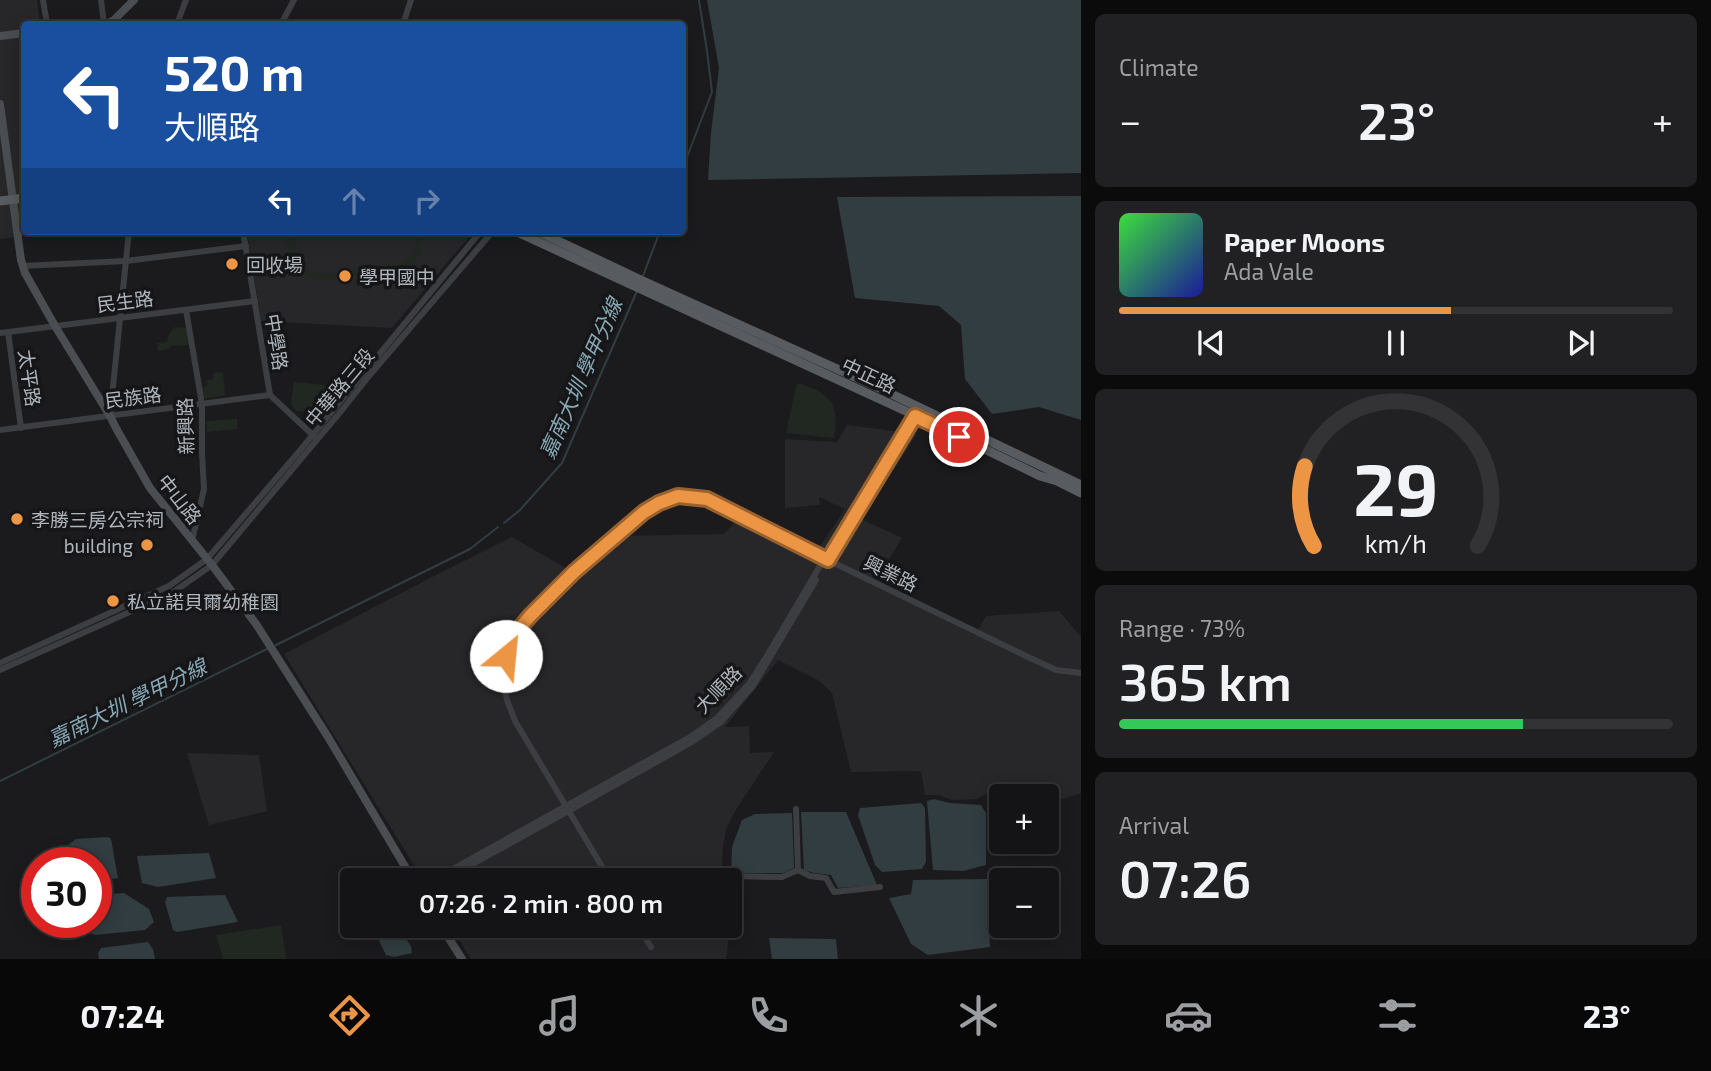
<!DOCTYPE html>
<meta charset="utf-8">
<style>
body{margin:0;font-family:"Exo 2","Noto Sans TC",sans-serif;background:#212123;color:#f1f3f6;height:100vh;display:flex;flex-direction:column;font-size:26px;white-space:nowrap}
*{box-sizing:border-box;margin:0}
p{font-size:23px;color:#9d9ea1}
.icon{flex:none;width:38px;height:38px;fill:none;stroke:currentColor;stroke-width:2;stroke-linecap:round;stroke-linejoin:round}
.map{position:relative;flex:1;overflow:hidden}
.side{display:flex;flex-direction:column;gap:14px;padding:14px;background:#0b0b0c;width:630px}
.side>*{flex:none}
.hud{position:absolute;left:21px;top:21px;width:665px;height:214px;border-radius:7px;box-shadow:0 4px 18px #0003,0 0 0 2px #333335;background:#1a4fa0;color:#fff;overflow:hidden}
.buttons{position:absolute;left:989px;top:784px;display:grid;gap:14px}
.buttons a{display:grid;place-items:center;width:70px;height:70px;border-radius:7px;background:#141416;box-shadow:0 4px 18px #0003,0 0 0 2px #333335;font-size:35px}
.speed{position:absolute;left:21px;top:847px;display:flex;gap:14px;font-size:35px;font-weight:700;text-align:center}
.speed>*{display:grid;place-content:center;width:91px;height:91px;border-radius:50%;background:#141416;box-shadow:0 4px 18px #0003,0 0 0 2px #333335;line-height:1}
.speed .limit{border:10px solid #d22;background:#fff;color:#111}
.pin{position:absolute;display:grid;place-items:center;width:60px;height:60px;color:#fff;margin:-30px;border:4px solid #fff;border-radius:50%;box-shadow:0 2px 7px #0007}
.me{position:absolute;width:77px;margin:-38px;rotate:28deg;stroke-linejoin:round;filter:drop-shadow(0 0 5px #0008)}
.turn{display:flex;align-items:center;gap:24px;height:147px;padding:0 28px;font-size:32px}
.turn .icon{width:91px;height:91px;stroke-width:2.5}
.turn b{display:block;font-size:49px;line-height:60px}
.lanes{display:flex;align-items:center;height:66px;padding:0 28px;background:#0003;justify-content:center;gap:35px;direction:ltr}
.lanes .off{opacity:.35}
.big{font-size:52px;font-weight:600;line-height:1.1}
.side .widget{flex:1;display:flex;flex-direction:column;justify-content:center;gap:10px;min-width:0;padding:0 24px;border-radius:10px;background:#212123}
.side .dial{align-items:center;gap:0}
.dial svg{height:182px;overflow:visible;fill:none;stroke:#333335;stroke-width:7;stroke-linecap:round;text-anchor:middle}
.dial text{fill:#f1f3f6;stroke:none}
.song{display:flex;align-items:center;gap:21px}
.cover{width:84px;height:84px;border-radius:10px;background:linear-gradient(135deg,hsl(120 70% 55%),hsl(240 70% 35%))}
.played{height:7px;border-radius:4px;background:linear-gradient(90deg,#eb9545 60%,#333335 60%)}
.keys{display:flex;justify-content:space-around;direction:ltr}
.heat{display:flex;justify-content:space-between;align-items:center;font-size:38px;direction:ltr}
.charge{height:10px;border-radius:5px;background:linear-gradient(90deg,#34c759 73%,#333335 0)}
.trip{position:absolute;left:340px;top:868px;width:402px;height:70px;border-radius:7px;background:#141416;box-shadow:0 4px 18px #0003,0 0 0 2px #333335;font-weight:600;line-height:70px;text-align:center}
.tab-bar{display:flex;height:112px;justify-content:space-around;align-items:center;background:#080809;color:#9d9ea1}
.tab-bar .icon{width:49px;height:49px}
.tab-bar .selected{color:#eb9545}
.tab-bar b{font-size:32px;color:#f1f3f6}
main{display:flex;flex:1;min-height:0}
.map>svg:first-child{display:block}
.built{fill:#27272a}
.green{fill:#212821}
.water{fill:#313d41}
.lines{fill:none;stroke-linecap:round;stroke-linejoin:round}
.stream{stroke:#313d41;stroke-width:2}
.street{stroke:#3c3e42;stroke-width:6}
.secondary{stroke:#4a4d52;stroke-width:8}
.primary{stroke:#585c61;stroke-width:9}
.route-casing{stroke:#99612d;stroke-width:18}
.route{stroke:#eb9545;stroke-width:12}
.poi-dot{fill:#eb9545;stroke:#161618;stroke-width:2.5}
.labels{text-anchor:middle;dominant-baseline:central;stroke-width:7;stroke-linejoin:round;paint-order:stroke}
.poi-label{font-size:19px;fill:#aeb5bc;stroke:#161618;text-anchor:start}
.street-label{font-size:19px;fill:#aeb5bc;stroke:#161618}
.water-label{font-size:21px;font-style:italic;fill:#87a8b5;stroke:#161618}
</style>
<main>
<div class="map">
<svg width="1081" height="959" viewBox="0 0 1081 959">
<rect width="100%" height="100%" fill="#1b1b1d"/>
<g class="built">
<path d="M0,0H37L40,24H24V231H61L0,239Z"/>
<path d="M247,231H474L392,328L261,321Z"/>
<path d="M847,425L917,434L861,519L902,538L874,584L975,635L986,616L1059,611L1081,637V793L1063,799L1047,798L1046,796L986,794L977,799L952,800L939,795H925L921,771L851,772L832,693L818,680L778,660L725,727L749,726L750,753L774,752L735,811L727,827L723,846L722,864L725,880H423L284,654L436,575L512,537L571,571L619,536L724,534L736,521L811,560L845,509L819,497L820,505L785,508V439L837,442Z"/>
<path d="M187,753L259,755L267,811L209,825Z"/>
<path d="M451,926H730L726,959H471Z"/>
</g>
<g class="green">
<path d="M291,231H299L295,248L296,255L304,266L322,274L402,263L413,252L416,246L415,231H424L421,254L405,271L318,280L296,269C290,256 283,245 291,231Z"/>
<path d="M175,327L187,328L189,345L170,346L168,349L158,351L157,343L167,342L169,334Z"/>
<path d="M223,372L225,395L205,399L202,388L208,385L207,380L213,379V373Z"/>
<path d="M294,382L344,387H346L325,411H296L291,404Z"/>
<path d="M797,383L817,390L833,403L836,420L834,438L786,433Z"/>
<path d="M237,419V429L207,432L206,421Z"/>
<path d="M281,925L286,959H223L216,935Z"/>
</g>
<g class="water">
<path d="M707,0H1081V173L708,180L711,133L719,68Z"/>
<path d="M1081,196V420L1039,407L992,414L965,379L961,325L939,306L855,298L837,197Z"/>
<path d="M934,799L950,803L981,805L986,813V865L963,871L933,870L927,801Z"/>
<path d="M921,803L925,808L926,862L922,869L882,872L875,865L858,815L860,808Z"/>
<path d="M801,812H846L877,885L838,888L831,875L814,873L804,870Z"/>
<path d="M792,813L794,868L783,873H731L732,847L742,820L755,814Z"/>
<path d="M108,837L111,839L118,878L96,881V863H65L64,848L76,839Z"/>
<path d="M209,853L216,878L158,887L142,883L137,856Z"/>
<path d="M987,879L990,947L928,955L911,944L889,898L911,894L913,880Z"/>
<path d="M124,893L149,909L154,922L145,930L95,935L71,926V922H96V895Z"/>
<path d="M225,895L238,922L177,932L173,930L165,902L167,897Z"/>
<path d="M372,926H397L411,946L412,953L394,957L386,955Z"/>
<path d="M769,938L836,939L838,959H772Z"/>
<path d="M148,942L153,949L155,959H99L98,953L101,948Z"/>
</g>
<g class="lines">
<g class="stream">
<path d="M682,170L712,92L707,51L699,0"/>
<path d="M643,276L660,231"/>
<path d="M504,523L520,510L562,463L637,291"/>
<path d="M276,645L470,549L498,527"/>
<path d="M0,781L267,649"/>
</g>
<g class="street">
<path d="M43,0L47,24"/>
<path d="M101,0L104,24"/>
<path d="M177,24L186,0"/>
<path d="M281,24L294,0"/>
<path d="M403,24L411,0"/>
<path d="M243,231L270,395L316,438"/>
<path d="M22,266L126,261L246,246"/>
<path d="M186,310L202,404V453L204,489L192,541"/>
<path d="M8,332L21,428"/>
<path d="M0,333L255,301"/>
<path d="M110,416L129,231"/>
<path d="M0,430L270,395"/>
<path d="M836,546L916,415"/>
<path d="M0,663L169,586L207,559L297,454L481,231"/>
<path d="M0,670L172,593L212,565L342,410L369,376L493,231"/>
<path d="M796,809L798,870"/>
<path d="M728,876L782,877L798,870L810,876L826,878L834,892L880,887"/>
<path d="M433,880L690,737L716,719L749,684L768,654L912,410"/>
<path d="M444,880L628,778L692,742L721,722L753,686L816,580"/>
<path d="M610,880L515,721L507,700L503,681L506,656L515,634L530,616L574,572L644,512L659,503L678,496L707,499L828,560L1028,657L1056,670L1081,673"/>
<path d="M638,926L651,947"/>
</g>
<g class="secondary">
<path d="M106,24L114,20L134,0"/>
<path d="M0,36L24,33"/>
<path d="M0,104L21,260L25,273L55,326L110,416L116,428L150,488L212,565L256,624L328,737L413,880"/>
<path d="M441,926L462,959"/>
</g>
<g class="primary">
<path d="M0,201L24,198"/>
<path d="M515,231L910,413L1040,476L1057,481L1081,493"/>
<path d="M537,231L643,281L879,388L1081,485"/>
</g>
</g>
<g class="lines">
<defs>
<path id="route" d="M506,656L515,634L530,616L574,572L644,512L659,503L678,496L707,499L828,560L915,416L959,437"/>
</defs>
<use href="#route" class="route-casing"/>
<use href="#route" class="route"/>
</g>
<g class="poi-dot">
<circle cx="232" cy="264" r="7"/>
<circle cx="345" cy="276" r="7"/>
<circle cx="17" cy="519" r="7"/>
<circle cx="147" cy="545" r="7"/>
<circle cx="113" cy="601" r="7"/>
</g>
<g class="labels">
<g class="poi-label">
<text x="246" y="264">回收場</text>
<text x="359" y="276">學甲國中</text>
<text x="31" y="519">李勝三房公宗祠</text>
<text x="133" y="545" text-anchor="end">building</text>
<text x="127" y="601">私立諾貝爾幼稚園</text>
</g>
<g class="street-label">
<text transform="translate(125 301) rotate(-7)">民生路</text>
<text transform="translate(277 342) rotate(81)">中學路</text>
<text transform="translate(869 375) rotate(25)">中正路</text>
<text transform="translate(30 378) rotate(82)">太平路</text>
<text transform="translate(339 387) rotate(-50)">中華路三段</text>
<text transform="translate(133 397) rotate(-7)">民族路</text>
<text transform="translate(185 426) rotate(-92)">新興路</text>
<text transform="translate(180 499) rotate(52)">中山路</text>
<text transform="translate(891 573) rotate(26)">興業路</text>
<text transform="translate(718 689) rotate(-46)">大順路</text>
</g>
<g class="water-label">
<text transform="translate(580 378) rotate(-66)">嘉南大圳 學甲分線</text>
<text transform="translate(127 702) rotate(-26)">嘉南大圳 學甲分線</text>
</g>
</g>
</svg>
<div class="buttons">
<a>+</a>
<a>−</a>
</div>
<div class="speed"><div class="limit">30</div></div>
<div class="pin" style="left:959px;top:437px;background:#d93025"><svg class="icon" aria-label="arrive" viewBox="0 0 24 24"><path d="M6 21V4h12l-3 4 3 4H6"/></svg></div>
<svg class="me" style="left:506px;top:656px" viewBox="-20 -20 40 40"><circle r="19" fill="#fff"/><path d="M0-13L10 11 0 6-10 11z" fill="#eb9545"/></svg>
<div class="trip">07:26 · 2 min · 800 m</div>
<div class="hud">
<div class="turn"><svg class="icon" aria-label="left" viewBox="0 0 24 24"><path d="M17 20v-9H6M10 6l-5 5 5 5"/></svg><div><b>520 m</b>大順路</div></div>
<div class="lanes"><svg class="icon" aria-label="left" viewBox="0 0 24 24"><path d="M17 20v-9H6M10 6l-5 5 5 5"/></svg><svg class="icon off" aria-label="ahead" viewBox="0 0 24 24"><path d="M12 20V5M6 11l6-6 6 6"/></svg><svg class="icon off" aria-label="right" viewBox="0 0 24 24"><path d="M7 20v-9h11M14 6l5 5-5 5"/></svg></div>
</div>
</div>
<section class="side">
<div class="widget"><p>Climate</p>
<div class="heat"><a>−</a><b class="big">23°</b><a>+</a></div>
</div>
<div class="widget">
<div class="song"><i class="cover"></i><div><b>Paper Moons</b><p>Ada Vale</p></div></div>
<div class="played"></div>
<div class="keys"><svg class="icon" aria-label="previous" viewBox="0 0 24 24"><path d="M18 5L8 12l10 7zM5 5v14"/></svg><svg class="icon" aria-label="pause" viewBox="0 0 24 24"><path d="M8 5v14M16 5v14"/></svg><svg class="icon" aria-label="next" viewBox="0 0 24 24"><path d="M6 5l10 7-10 7zM19 5v14"/></svg></div>
</div>
<div class="widget dial"><svg viewBox="0 0 100 80">
<path d="M14 69A42 42 0 1 1 86 69"/>
<path d="M14 69A42 42 0 0 1 10 34" stroke="#eb9545"/>
<text x="50" y="56" font-size="32" font-weight="700">29</text>
<text x="50" y="72" font-size="11">km/h</text>
</svg></div>
<div class="widget"><p>Range · 73%</p><b class="big">365 km</b><div class="charge"></div></div>
<div class="widget"><p>Arrival</p><b class="big">07:26</b></div>
</section>
</main>
<nav class="tab-bar">
<b>07:24</b>
<svg class="icon selected" aria-label="directions" viewBox="0 0 24 24"><path d="M12 3l9 9-9 9-9-9zM9 14v-3h6M13 9l2 2-2 2"/></svg>
<svg class="icon" aria-label="music" viewBox="0 0 24 24"><path d="M9 18V5l10-2v13"/><circle cx="6" cy="18" r="3"/><circle cx="16" cy="16" r="3"/></svg>
<svg class="icon" aria-label="phone" viewBox="0 0 24 24"><path d="M5 4h4l2 5-3 2q2 4 5 5l2-3 5 2v4C11 20 4 13 5 4z"/></svg>
<svg class="icon" aria-label="climate" viewBox="0 0 24 24"><path d="M12 3v18M4 7l16 10M4 17L20 7"/></svg>
<svg class="icon" aria-label="car" viewBox="0 0 24 24"><path d="M5 17H2v-5l4-1 3-4h7l3 4 3 1v5h-3M9 17h6M6 11h13"/><circle cx="7" cy="17" r="2"/><circle cx="17" cy="17" r="2"/></svg>
<svg class="icon" aria-label="filters" viewBox="0 0 24 24"><path d="M4 7h16M4 17h16"/><circle cx="9" cy="7" r="2"/><circle cx="15" cy="17" r="2"/></svg>
<b>23°</b>
</nav>
